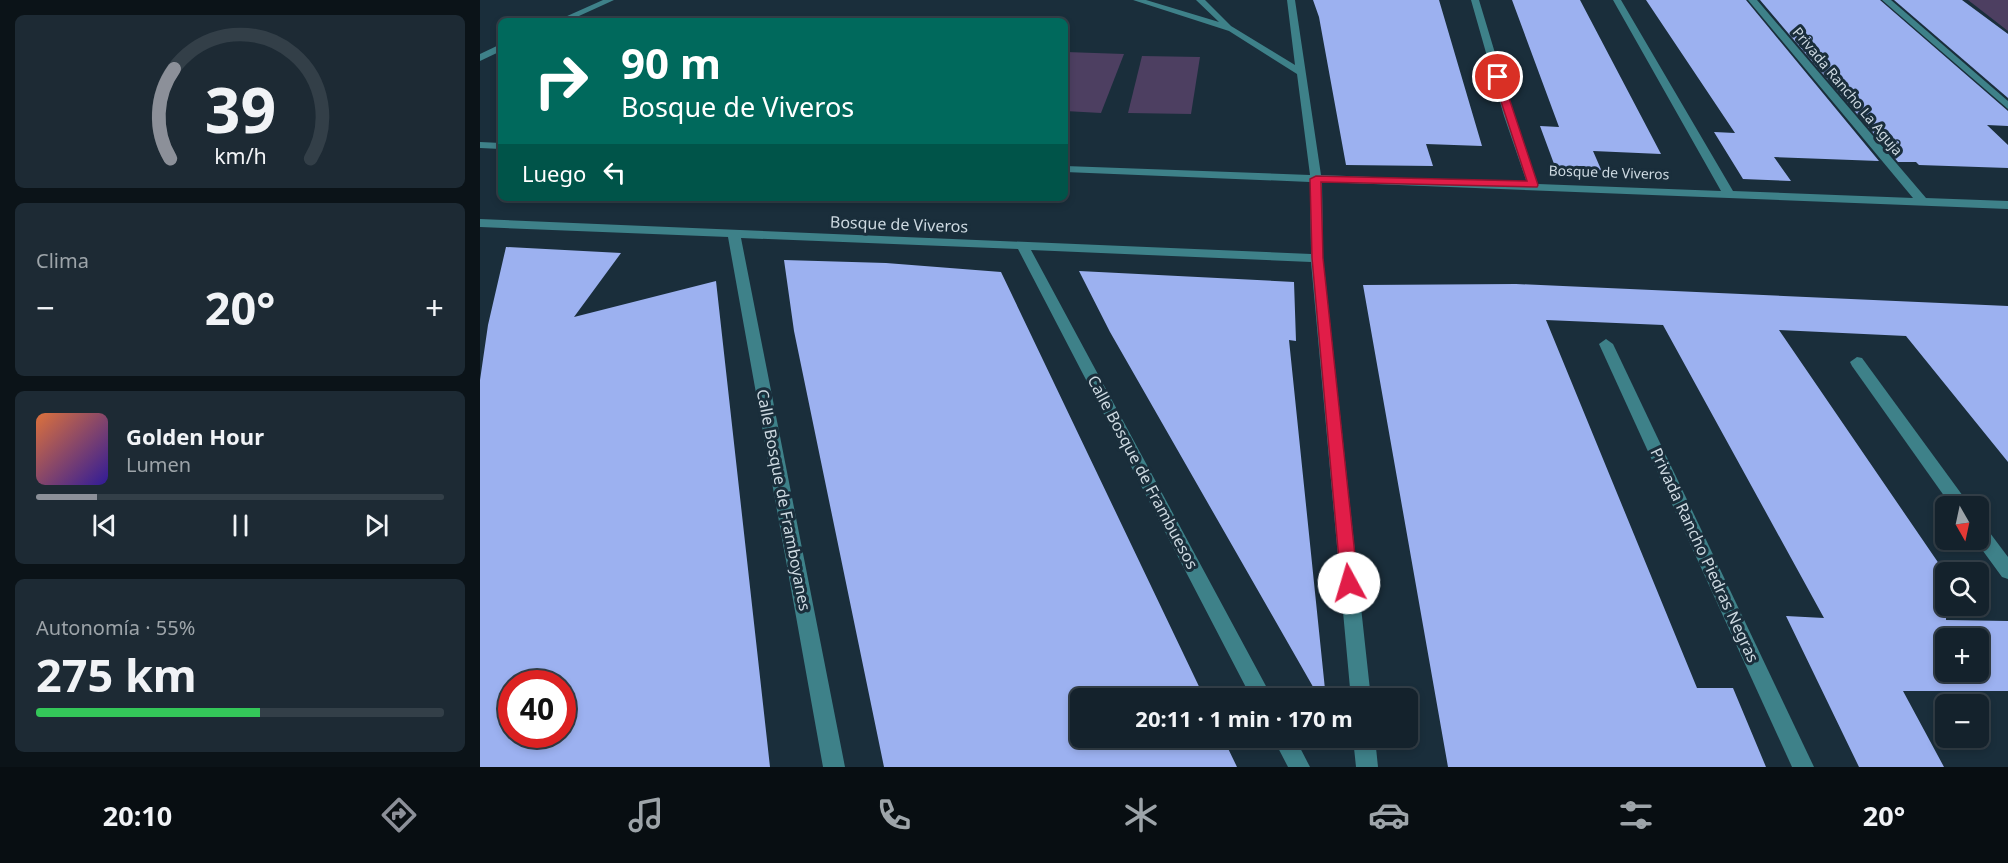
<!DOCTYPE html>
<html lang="es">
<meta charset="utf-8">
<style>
body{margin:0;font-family:"Noto Sans",sans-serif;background:#1d2a34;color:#f1f3f6;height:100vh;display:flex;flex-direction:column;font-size:22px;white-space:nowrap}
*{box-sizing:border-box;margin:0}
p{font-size:20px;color:#9da4a9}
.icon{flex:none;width:33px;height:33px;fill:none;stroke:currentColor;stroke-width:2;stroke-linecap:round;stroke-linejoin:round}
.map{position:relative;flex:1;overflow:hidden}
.sheet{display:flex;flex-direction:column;gap:15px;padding:15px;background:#0b1318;width:480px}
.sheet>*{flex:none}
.guide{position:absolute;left:18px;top:18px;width:570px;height:183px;border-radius:9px;box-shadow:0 3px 9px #0003,0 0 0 2px #333f48;background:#00695c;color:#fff;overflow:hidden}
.needle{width:39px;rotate:171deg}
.buttons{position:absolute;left:1455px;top:496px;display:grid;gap:12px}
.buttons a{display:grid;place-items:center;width:54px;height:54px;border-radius:9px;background:#14222c;box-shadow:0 3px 9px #0003,0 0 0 2px #333f48;font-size:30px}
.speed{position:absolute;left:18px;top:670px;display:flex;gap:12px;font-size:30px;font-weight:700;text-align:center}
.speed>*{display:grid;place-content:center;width:78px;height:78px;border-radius:50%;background:#14222c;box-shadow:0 3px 9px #0003,0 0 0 2px #333f48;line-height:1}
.speed .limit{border:9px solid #d22;background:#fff;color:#111}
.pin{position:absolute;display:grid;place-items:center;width:51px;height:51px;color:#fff;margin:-26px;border:3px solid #fff;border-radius:50%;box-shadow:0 2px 6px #0007}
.me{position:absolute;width:66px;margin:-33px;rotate:354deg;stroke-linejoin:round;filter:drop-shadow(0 0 4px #0008)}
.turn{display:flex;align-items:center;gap:21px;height:126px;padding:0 24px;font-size:27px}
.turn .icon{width:78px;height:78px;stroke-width:2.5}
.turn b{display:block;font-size:42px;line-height:51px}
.then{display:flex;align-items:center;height:57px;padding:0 24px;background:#0003;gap:12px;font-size:22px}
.big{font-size:45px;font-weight:700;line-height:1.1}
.sheet .widget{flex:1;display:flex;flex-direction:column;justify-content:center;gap:9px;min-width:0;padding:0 21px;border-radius:9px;background:#1d2a34}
.sheet .dial{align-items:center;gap:0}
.dial svg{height:156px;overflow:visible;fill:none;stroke:#333f48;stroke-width:7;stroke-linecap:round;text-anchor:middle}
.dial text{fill:#f1f3f6;stroke:none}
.song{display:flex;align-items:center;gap:18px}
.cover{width:72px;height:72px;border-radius:9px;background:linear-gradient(135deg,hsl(20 70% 55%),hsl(250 70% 35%))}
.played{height:6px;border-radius:3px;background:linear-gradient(90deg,#8c9099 15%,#333f48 15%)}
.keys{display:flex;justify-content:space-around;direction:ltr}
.heat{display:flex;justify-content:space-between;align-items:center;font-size:33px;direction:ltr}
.charge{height:9px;border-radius:4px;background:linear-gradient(90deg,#34c759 55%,#333f48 0)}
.trip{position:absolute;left:590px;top:688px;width:348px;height:60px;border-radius:9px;background:#14222c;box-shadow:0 3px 9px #0003,0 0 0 2px #333f48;font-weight:700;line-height:60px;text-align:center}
.menu{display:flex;height:96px;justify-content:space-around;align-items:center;background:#080e12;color:#9da4a9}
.menu .icon{width:42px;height:42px}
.menu .selected{color:#8c9099}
.menu b{font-size:27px;color:#f1f3f6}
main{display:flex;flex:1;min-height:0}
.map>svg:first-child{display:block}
.green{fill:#4d3f61}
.building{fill:#9cb1f0;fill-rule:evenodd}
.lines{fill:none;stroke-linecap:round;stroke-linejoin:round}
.minor{fill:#3e8189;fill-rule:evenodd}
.route{fill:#e11d48;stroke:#92132f;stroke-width:1.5}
.labels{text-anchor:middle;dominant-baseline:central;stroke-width:6;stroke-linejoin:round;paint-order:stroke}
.far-street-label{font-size:14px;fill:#cdd9e1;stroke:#1a2e3b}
.street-label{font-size:16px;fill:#cdd9e1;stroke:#1a2e3b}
</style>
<main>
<section class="sheet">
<div class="widget dial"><svg viewBox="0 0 100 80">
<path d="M14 69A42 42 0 1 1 86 69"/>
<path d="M14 69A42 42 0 0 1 16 23" stroke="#8c9099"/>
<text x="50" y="56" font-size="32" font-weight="700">39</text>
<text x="50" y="72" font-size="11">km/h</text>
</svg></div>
<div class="widget"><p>Clima</p>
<div class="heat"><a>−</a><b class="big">20°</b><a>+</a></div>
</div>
<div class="widget">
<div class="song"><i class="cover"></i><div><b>Golden Hour</b><p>Lumen</p></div></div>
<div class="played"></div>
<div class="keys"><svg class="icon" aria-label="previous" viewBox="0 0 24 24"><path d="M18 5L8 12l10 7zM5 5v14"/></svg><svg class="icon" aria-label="pause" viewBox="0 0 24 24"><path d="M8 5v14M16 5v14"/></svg><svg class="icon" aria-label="next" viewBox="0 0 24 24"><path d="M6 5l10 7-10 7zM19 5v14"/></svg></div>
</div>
<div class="widget"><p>Autonomía · 55%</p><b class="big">275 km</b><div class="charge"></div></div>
</section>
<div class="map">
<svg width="1528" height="767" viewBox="0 0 1528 767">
<rect width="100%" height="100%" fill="#1a2e3b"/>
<g class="green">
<path d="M1488,0H1528V31Z"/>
<path d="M586,52L644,54L621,113L585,111Z"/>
<path d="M662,56L720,57L711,114L648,113Z"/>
</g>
<g class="building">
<path d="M833,0H959L1002,146L946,144L953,166L866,165L839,17Z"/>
<path d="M1032,0H1100L1181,154L1113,151L1123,174L1077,172L1060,126L1079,127Z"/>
<path d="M1166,0H1266L1399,161L1294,157L1311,181L1263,179L1234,132L1255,133Z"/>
<path d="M1280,0H1400L1528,111V126L1507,125L1528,145V168L1439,165L1436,162H1418Z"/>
<path d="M1414,0H1482L1528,34V98Z"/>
<path d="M26,247L141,253L94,317L236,281L290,767H0V380L8,325ZM32,684H82V735H32Z"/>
<path d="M304,260L406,263L521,272L725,699H600V738H743L757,767H404L314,331Z"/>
<path d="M599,271L814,282L816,341L809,340L846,699H840L630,332Z"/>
<path d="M1036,284L1528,306V462L1426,336L1299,330L1466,574V620L1528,621V691H1423L1464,767H1379L1306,616L1344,618L1183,325L1066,320L1217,688H1253L1286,767H968L883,285ZM1466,639H1498V672H1466Z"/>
</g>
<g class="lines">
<g class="minor">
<path d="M123,0H134L88,21H76Z"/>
<path d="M653,0H666L739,22L716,0H725L751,26L815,65L807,0H815L841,175L1047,183L1024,116L991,0H999L1034,116L1058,184L1241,191L1133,0H1141L1253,191L1433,198L1268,0H1277L1446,198L1528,201V209L842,182L843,258L891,699H871L831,262L551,250L793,699H772L538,249L261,238L365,767H343L248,237L0,227V219L831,254L830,182L585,172V166L830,175L817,74L749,31Z"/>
<path d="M1402,0H1411L1528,101V109Z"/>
<path d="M21,44V51L0,61V54Z"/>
<path d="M0,142L21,143V149L0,148Z"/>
<path d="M1126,339L1133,344L1334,767H1312L1119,344Z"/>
<path d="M1377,357L1382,358L1491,507H1472L1372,366L1370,362Z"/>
<path d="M1498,523L1504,525L1528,557V579L1522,577L1495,540H1498Z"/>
<path d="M793,738H815L830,767H808Z"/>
<path d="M873,738H895L898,767H876Z"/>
</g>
</g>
<path class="route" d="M1018,74L1022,77L1058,185L1057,187L841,182L843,258L878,583L875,588L869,590L863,588L861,583L832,258L830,179L836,176L1047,181L1013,77Z"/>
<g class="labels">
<g class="far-street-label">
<text transform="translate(1368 91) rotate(50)">Privada Rancho La Aguja</text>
<text transform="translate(1129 172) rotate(2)">Bosque de Viveros</text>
</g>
<g class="street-label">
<text transform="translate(419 224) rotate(2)">Bosque de Viveros</text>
<text transform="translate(663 472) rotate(62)">Calle Bosque de Frambuesos</text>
<text transform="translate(304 500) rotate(79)">Calle Bosque de Framboyanes</text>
<text transform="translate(1225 555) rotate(65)">Privada Rancho Piedras Negras</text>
</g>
</g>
</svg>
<div class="buttons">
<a><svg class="needle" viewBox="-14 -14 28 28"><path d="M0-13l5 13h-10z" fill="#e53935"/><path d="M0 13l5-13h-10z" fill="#9da4a9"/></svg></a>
<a><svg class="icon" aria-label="search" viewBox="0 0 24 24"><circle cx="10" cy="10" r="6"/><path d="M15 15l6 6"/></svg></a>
<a>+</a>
<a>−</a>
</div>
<div class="speed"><div class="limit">40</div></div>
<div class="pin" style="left:1018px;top:77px;background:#d93025"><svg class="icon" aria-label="arrive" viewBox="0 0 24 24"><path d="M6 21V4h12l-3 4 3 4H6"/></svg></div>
<svg class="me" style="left:869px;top:583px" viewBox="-20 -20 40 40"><circle r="19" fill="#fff"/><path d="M0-13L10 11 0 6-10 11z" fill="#e11d48"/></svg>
<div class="trip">20:11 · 1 min · 170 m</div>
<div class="guide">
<div class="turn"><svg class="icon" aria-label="right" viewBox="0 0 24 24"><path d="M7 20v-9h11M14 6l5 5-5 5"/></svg><div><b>90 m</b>Bosque de Viveros</div></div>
<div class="then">Luego<svg class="icon" aria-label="left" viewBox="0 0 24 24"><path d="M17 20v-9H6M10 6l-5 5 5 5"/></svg></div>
</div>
</div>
</main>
<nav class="menu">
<b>20:10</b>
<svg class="icon selected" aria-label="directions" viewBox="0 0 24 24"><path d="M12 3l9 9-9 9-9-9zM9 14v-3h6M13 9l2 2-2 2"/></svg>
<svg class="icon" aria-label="music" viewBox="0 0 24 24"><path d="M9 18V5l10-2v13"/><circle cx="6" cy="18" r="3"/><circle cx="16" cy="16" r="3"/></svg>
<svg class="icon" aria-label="phone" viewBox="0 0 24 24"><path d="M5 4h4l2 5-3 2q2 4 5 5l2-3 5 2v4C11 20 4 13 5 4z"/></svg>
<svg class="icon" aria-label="climate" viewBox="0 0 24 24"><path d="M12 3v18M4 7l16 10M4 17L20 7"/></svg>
<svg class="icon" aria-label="car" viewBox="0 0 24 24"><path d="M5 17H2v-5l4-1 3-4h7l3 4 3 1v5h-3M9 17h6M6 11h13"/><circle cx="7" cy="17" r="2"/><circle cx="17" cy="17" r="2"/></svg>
<svg class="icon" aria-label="filters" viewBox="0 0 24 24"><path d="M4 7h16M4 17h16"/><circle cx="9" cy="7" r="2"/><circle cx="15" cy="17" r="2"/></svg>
<b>20°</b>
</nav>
